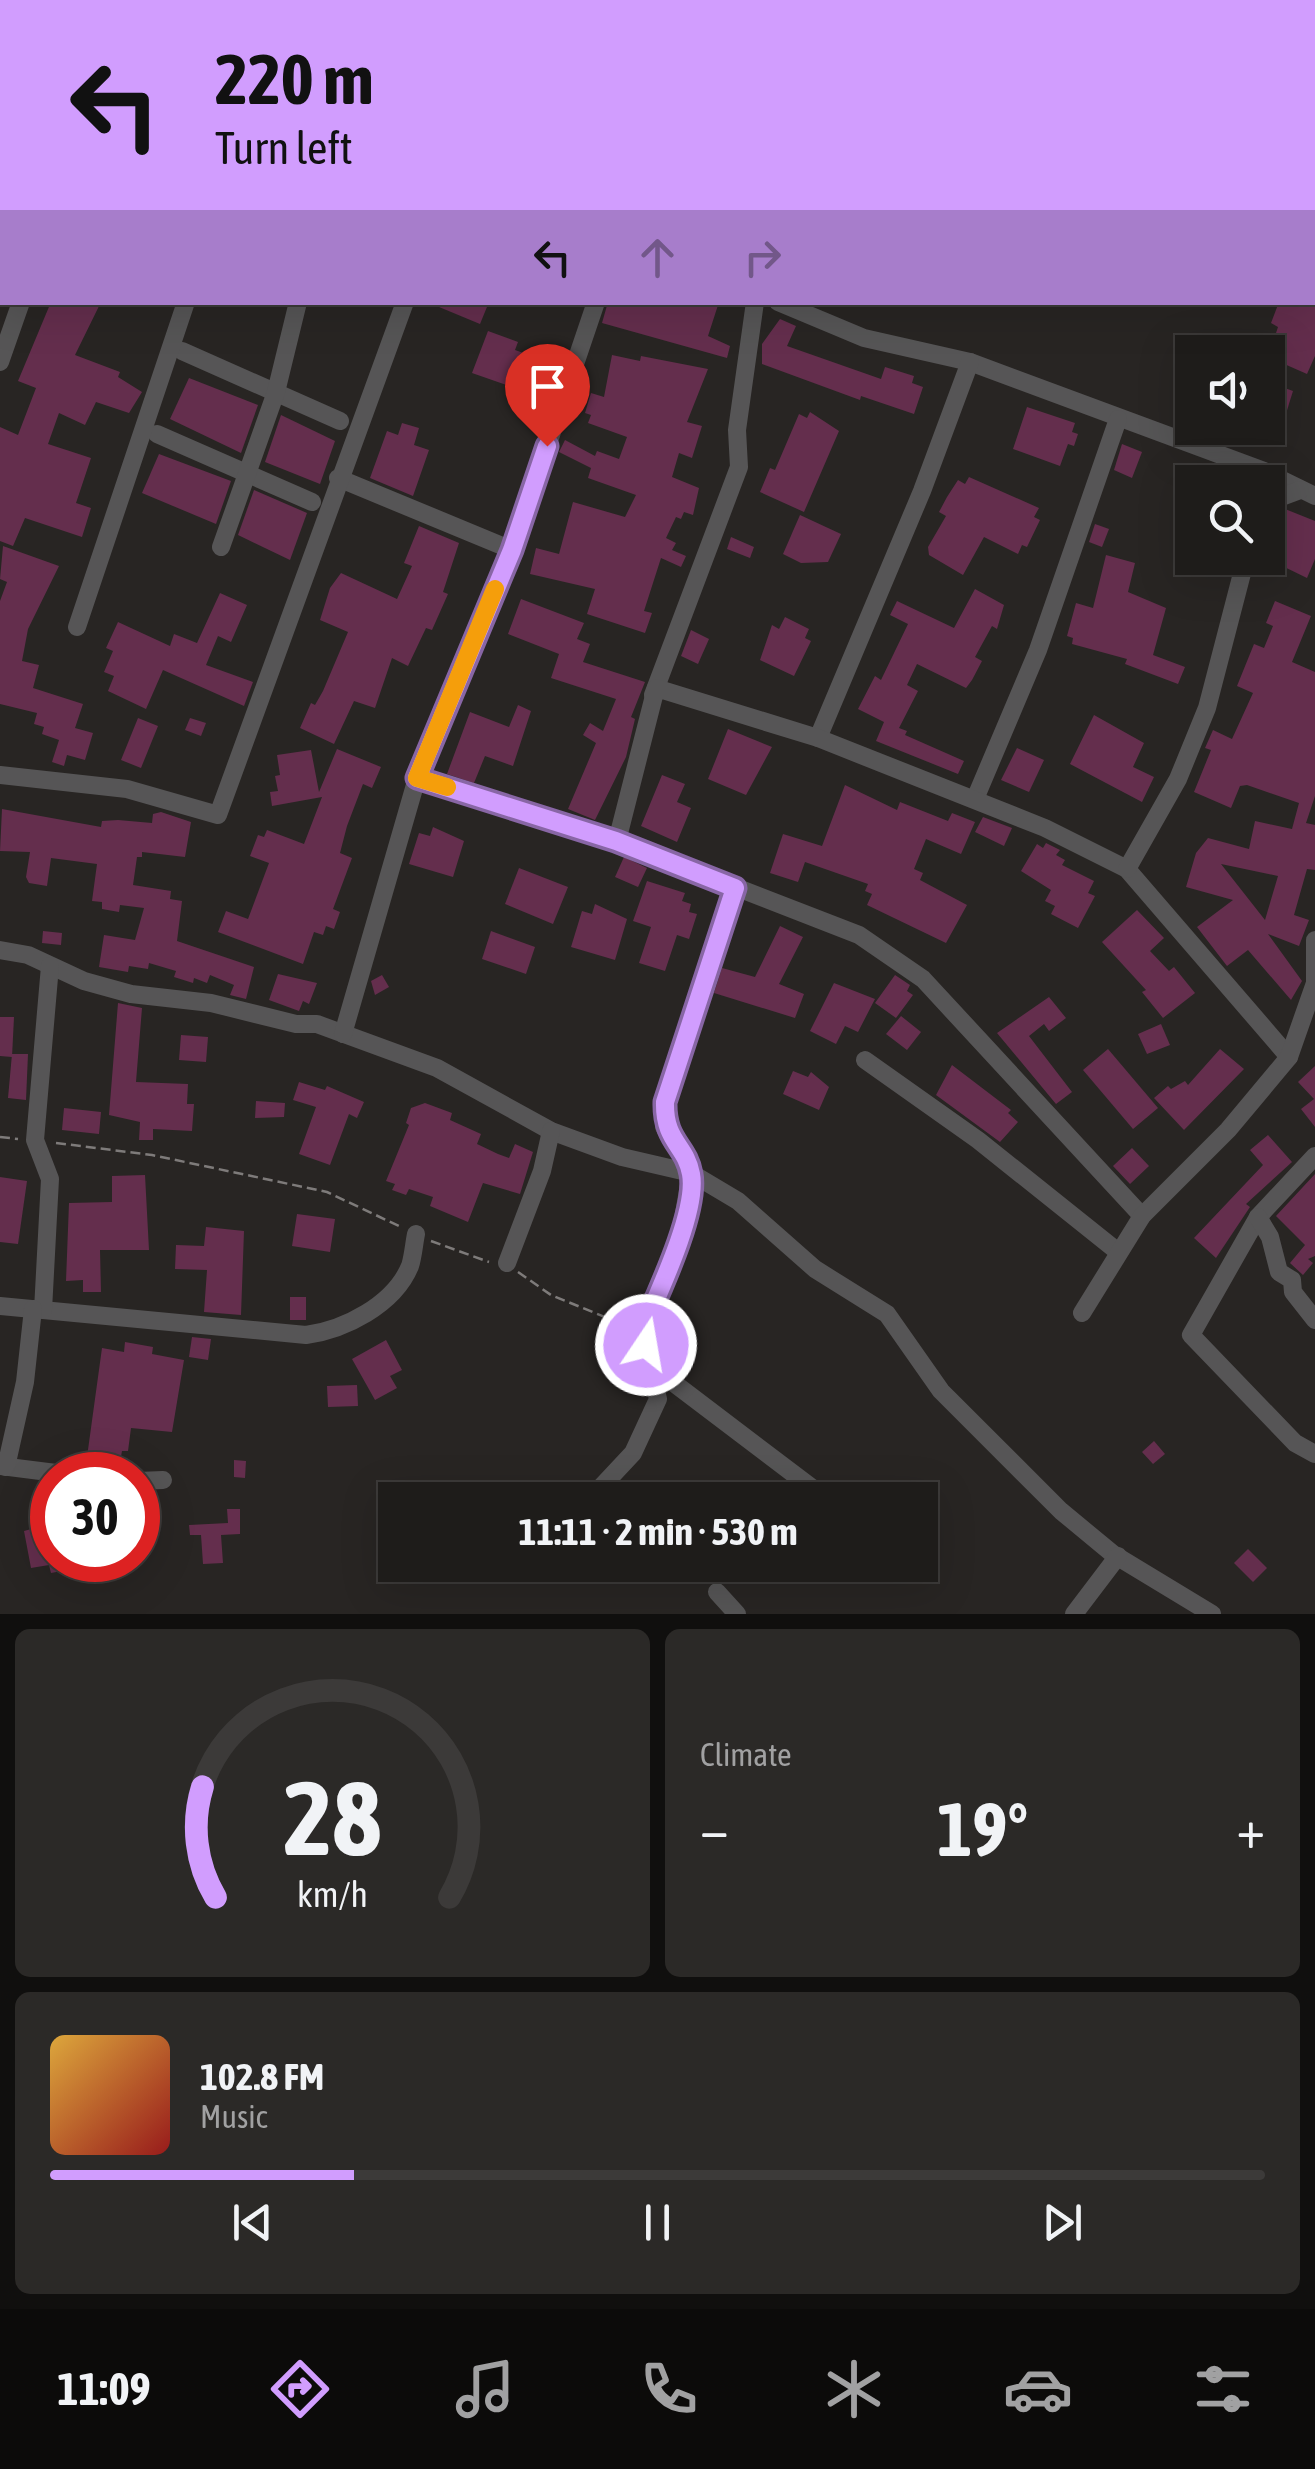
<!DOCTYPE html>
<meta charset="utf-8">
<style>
body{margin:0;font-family:"Asap Condensed",sans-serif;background:#2b2927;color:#f1f3f6;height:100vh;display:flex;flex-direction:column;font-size:38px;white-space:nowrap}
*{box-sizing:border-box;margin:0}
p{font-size:32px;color:#a1a1a2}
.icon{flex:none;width:55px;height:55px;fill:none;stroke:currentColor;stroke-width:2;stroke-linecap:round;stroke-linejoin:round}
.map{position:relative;height:1614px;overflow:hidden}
.drawer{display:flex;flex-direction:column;gap:15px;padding:15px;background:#100f0e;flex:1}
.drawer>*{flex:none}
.guide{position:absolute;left:0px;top:0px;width:1315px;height:305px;box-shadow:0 10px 40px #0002,0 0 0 2px #3c3a39;background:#d19dfe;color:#111;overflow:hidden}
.tools{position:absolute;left:1175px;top:335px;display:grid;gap:20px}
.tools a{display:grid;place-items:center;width:110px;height:110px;border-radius:0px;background:#1e1c1a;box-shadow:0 10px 40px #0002,0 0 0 2px #3c3a39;font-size:50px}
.speed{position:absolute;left:30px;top:1452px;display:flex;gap:20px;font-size:50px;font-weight:700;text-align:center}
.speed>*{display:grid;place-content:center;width:130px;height:130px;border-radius:50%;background:#1e1c1a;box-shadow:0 10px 40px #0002,0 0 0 2px #3c3a39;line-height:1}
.speed .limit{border:15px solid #d22;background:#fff;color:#111}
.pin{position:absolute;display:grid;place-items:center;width:85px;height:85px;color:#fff;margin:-102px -42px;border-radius:50% 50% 50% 0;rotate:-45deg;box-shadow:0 0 10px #0007}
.pin .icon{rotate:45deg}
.me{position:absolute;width:110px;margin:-55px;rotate:12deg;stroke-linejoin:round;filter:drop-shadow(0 0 8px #0008)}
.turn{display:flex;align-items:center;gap:35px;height:210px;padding:0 50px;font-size:45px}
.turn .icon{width:130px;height:130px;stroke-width:2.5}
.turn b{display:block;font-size:70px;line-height:85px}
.lanes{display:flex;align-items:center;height:95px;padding:0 50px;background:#0003;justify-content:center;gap:50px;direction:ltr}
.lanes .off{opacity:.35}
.big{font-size:75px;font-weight:700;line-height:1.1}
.drawer .tile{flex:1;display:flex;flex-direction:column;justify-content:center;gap:15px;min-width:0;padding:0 35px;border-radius:15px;background:#2b2927}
.drawer .dial{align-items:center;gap:0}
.dial svg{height:260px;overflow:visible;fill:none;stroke:#3c3a39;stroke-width:7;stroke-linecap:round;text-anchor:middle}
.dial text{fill:#f1f3f6;stroke:none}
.song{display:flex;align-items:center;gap:30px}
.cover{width:120px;height:120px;border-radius:15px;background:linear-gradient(135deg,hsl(40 70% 55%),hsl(0 70% 35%))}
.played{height:10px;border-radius:5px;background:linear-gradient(90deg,#d19dfe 25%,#3c3a39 25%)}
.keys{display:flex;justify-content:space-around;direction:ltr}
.heat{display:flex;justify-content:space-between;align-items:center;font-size:55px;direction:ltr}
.drawer .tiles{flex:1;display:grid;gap:15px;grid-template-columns:1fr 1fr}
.tile:last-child{grid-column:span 2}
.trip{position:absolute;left:378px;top:1482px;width:560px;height:100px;border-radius:0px;background:#1e1c1a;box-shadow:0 10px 40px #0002,0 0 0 2px #3c3a39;font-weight:700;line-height:100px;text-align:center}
.tabs{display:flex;height:160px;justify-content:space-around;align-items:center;background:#0c0b0a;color:#a1a1a2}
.tabs .icon{width:70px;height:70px}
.tabs .on{color:#d19dfe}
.tabs b{font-size:45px;color:#f1f3f6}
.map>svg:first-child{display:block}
.building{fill:#642e4d;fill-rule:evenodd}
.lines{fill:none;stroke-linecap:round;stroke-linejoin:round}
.path{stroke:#7e7b7a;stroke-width:2.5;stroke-dasharray:10 5;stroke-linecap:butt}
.minor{stroke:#565556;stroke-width:18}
.route-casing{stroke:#8866a5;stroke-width:25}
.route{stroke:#d19dfe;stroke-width:18}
.slow{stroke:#f59e0b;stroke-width:18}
</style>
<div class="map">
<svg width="1315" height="1614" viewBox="0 0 1315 1614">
<rect width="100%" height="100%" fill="#282523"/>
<g class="building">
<path d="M51,302H101L75,355L120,372L118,377L142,392L129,413L96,402L85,425L59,413L48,444L91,458L76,503L91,508L82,537L25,518L13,546L0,541V427L18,435L36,388L18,381Z"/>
<path d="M427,302H489L480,324Z"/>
<path d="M608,302H719L708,336L730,346L727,358L602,323Z"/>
<path d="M1279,302H1315V356L1307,374L1268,357L1278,327L1271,323Z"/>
<path d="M780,319L796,326L787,346L881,379L885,367L914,376L912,383L923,387L914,414L861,396L860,400L762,364V344Z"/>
<path d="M488,331L518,342L515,350L529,355L526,364L534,367L522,401L508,396L512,387L472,373Z"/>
<path d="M612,355L640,361L641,356L708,369L687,422L702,426L692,458L679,453L672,477L699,488L693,515L684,512L681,519L676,517L666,538L676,543L672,550L686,556L681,567L661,558L644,611L652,613L645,633L587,614L595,589L530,574L536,548L559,554L573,502L625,517L636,495L588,478L591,468L559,452L565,440L595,456L597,451L619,459L627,437L588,423L591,415L585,413L591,393L604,397Z"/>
<path d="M189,378L258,405L241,453L170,419Z"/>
<path d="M1268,382L1293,391L1284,420L1268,414Z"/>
<path d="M1027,407L1075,423L1072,432L1078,434L1074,446L1068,444L1060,466L1013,449Z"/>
<path d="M810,412L839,431L804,512L760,492L770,468L775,470L799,414L807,418Z"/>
<path d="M281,415L335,441L320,484L265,462Z"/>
<path d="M402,423L419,428L414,445L429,450L413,496L370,478L387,431L398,435Z"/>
<path d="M1122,444L1142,452L1132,478L1114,470Z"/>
<path d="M159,454L231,481L216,524L142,493Z"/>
<path d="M969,477L1039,508L1034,517L1040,520L1027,547L1022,545L1018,554L984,537L963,575L929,555L928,547L946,516L939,512L947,497L958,480L965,484Z"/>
<path d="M254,490L307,513L290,560L238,535Z"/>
<path d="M1285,509L1315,521V559L1307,578L1268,559V530L1275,513Z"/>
<path d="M800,515L841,534L828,562L801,563L783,554Z"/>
<path d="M1095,524L1109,529L1102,547L1089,542Z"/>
<path d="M419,526L459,543L443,592L448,594L432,630L426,628L408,666L392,658L375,708L354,701L334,744L300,728L311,703L315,705L323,691L348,632L320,620L330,588L341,573L397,599L412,566L404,563Z"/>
<path d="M731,537L754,547L750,558L727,549Z"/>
<path d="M3,546L59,566L28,629L22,661L39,665L33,688L83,704L75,728L93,733L85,760L67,755L64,766L52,762L59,740L42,734L44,727L34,724L37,713L0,704V601L7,582L0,579Z"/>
<path d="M1106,555L1135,563L1128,592L1166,608L1153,655L1185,667L1178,684L1125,664L1127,659L1072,644L1073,638L1067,636L1076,603L1093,608Z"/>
<path d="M975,589L1004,605L997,629L992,626L975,657L982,661L972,680L966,688L917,664L907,685L918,691L899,728L907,731L905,735L964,761L958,774L876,741L884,722L858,709L875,676L881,680L908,624L890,615L897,601L954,628Z"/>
<path d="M220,593L247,605L231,642L218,636L206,665L253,682L244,706L163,670L146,709L108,691L114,676L104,672L113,651L106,648L118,622L170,646L174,634L197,643Z"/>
<path d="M521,599L584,623L577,639L590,644L583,662L645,682L631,717L635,719L626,757L595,820L568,809L596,743L583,735L590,723L603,731L616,699L551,678L559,654L508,634Z"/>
<path d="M1275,601L1311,616L1292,662L1315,672V796L1306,823L1315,825V870L1307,869L1294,915L1309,920L1299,946L1268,934L1302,981L1291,1000L1248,950L1227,966L1197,927L1233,900L1186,887L1196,853L1208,838L1249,849L1255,821L1292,829L1299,803L1247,785L1240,786L1231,808L1194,792L1209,755L1211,750L1205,748L1213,730L1232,739L1253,693L1237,686L1254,644L1264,648L1273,626L1266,623ZM1221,864L1278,876L1265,920Z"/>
<path d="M785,617L809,629L805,638L811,641L794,676L760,660L772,625L779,629Z"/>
<path d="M691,630L709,639L698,664L681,656Z"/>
<path d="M518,705L531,711L513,766L485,756L474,783L447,774L470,712L509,727Z"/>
<path d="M1094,715L1144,743L1133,767L1154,777L1142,802L1070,764Z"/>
<path d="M138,718L158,726L141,768L121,760Z"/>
<path d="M190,718L206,723L201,736L185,730Z"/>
<path d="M728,729L772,747L746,795L708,779Z"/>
<path d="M1017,748L1044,760L1029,792L1001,780Z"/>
<path d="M337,749L381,767L372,788L363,784L347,826L340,853L352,858L333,909L340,912L334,929L326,926L323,935L314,932L303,964L218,932L226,911L248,919L269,863L250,856L258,835L264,837L267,830L304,844L322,797L272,806L270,792L278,791L275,776L280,775L277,755L311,750L319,792Z"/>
<path d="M662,775L685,784L677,802L691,808L677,842L641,826Z"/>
<path d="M845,785L897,810L900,802L948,821L952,813L975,822L961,854L926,839L914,869L923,873L920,880L967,905L946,943L867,905L872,894L865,891L868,884L805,862L798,882L770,873L783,834L822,846Z"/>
<path d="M2,809L101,827L102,821L118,820L152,823L153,814L161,812L191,822L185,857L142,852V857H137L133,885L171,891L170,899L182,901L177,941L254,967L246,999L230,995L234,985L210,975L207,983L194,978L193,983L174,977L176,971L149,963L148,969L129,966L128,972L99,967L104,935L135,940L144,908L120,905L119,912L102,909V902L92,901L97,864L51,858L47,886L29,883L26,877L30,852L0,851Z"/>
<path d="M983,817L1012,828L1004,846L975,832Z"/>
<path d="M433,827L464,841L453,877L409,864L419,833L430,836Z"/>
<path d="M1046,843L1060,850L1056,855L1065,860L1062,865L1094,881L1088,893L1095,896L1078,928L1051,914L1055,906L1045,901L1051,890L1021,871L1037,844L1043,848Z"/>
<path d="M624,857L647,868L638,887L615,877Z"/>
<path d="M519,868L568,887L553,924L505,904Z"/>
<path d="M647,881L685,893L682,901L691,904L689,912L697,914L689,939L677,935L665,971L639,963L651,927L633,921Z"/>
<path d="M595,904L627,919L615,960L571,947L582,911L592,914Z"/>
<path d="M1137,910L1164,938L1150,951L1169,971L1174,967L1195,993L1163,1018L1142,992L1146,990L1102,942Z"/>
<path d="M780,926L803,937L779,984L804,994L795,1018L714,993L722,968L755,977Z"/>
<path d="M43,931L62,933L61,945L42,943Z"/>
<path d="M491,931L535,947L526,974L482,959Z"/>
<path d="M278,974L317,983L309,1004L303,1001L299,1011L269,1000Z"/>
<path d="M382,975L389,987L375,995L371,981Z"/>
<path d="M895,975L910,985L907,991L913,995L896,1018L875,1003Z"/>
<path d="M834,983L875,999L858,1032L845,1026L836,1044L810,1031Z"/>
<path d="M1049,997L1066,1018L1049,1031L1044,1024L1029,1036L1072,1092L1056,1104L997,1033Z"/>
<path d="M118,1003L142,1008L136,1082L188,1084L187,1104H194L192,1131L153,1129V1140H139L140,1122L109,1115Z"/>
<path d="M901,1016L921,1032L907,1050L886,1034Z"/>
<path d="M0,1017H14L12,1057L0,1056Z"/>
<path d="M1161,1024L1170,1045L1147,1054L1138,1034Z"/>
<path d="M181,1035L208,1037L206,1062L179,1060Z"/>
<path d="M1108,1049L1158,1108L1133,1129L1083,1070Z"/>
<path d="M1220,1049L1244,1069L1184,1130L1154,1098L1168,1086L1171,1089L1185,1081L1188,1085Z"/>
<path d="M12,1054H28L26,1100L8,1098Z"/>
<path d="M952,1065L1011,1110L1008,1113L1018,1122L1000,1142L936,1095Z"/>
<path d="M1315,1066V1127L1301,1109L1314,1099L1298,1082Z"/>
<path d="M793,1071L808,1077L811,1072L829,1087L819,1110L783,1094Z"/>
<path d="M299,1082L325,1090L327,1086L364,1102L357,1118L349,1114L330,1165L299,1154L316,1107L293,1100Z"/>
<path d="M256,1101L285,1103L284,1117L255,1118Z"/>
<path d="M425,1103L452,1113L450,1120L481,1134L477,1144L498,1154L509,1158L515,1144L533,1152L520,1194L483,1183L468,1222L430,1206L433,1197L409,1189L406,1195L392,1190L395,1184L386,1181L409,1125L406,1123L411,1108Z"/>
<path d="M64,1108L101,1112L99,1134L62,1130Z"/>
<path d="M1268,1135L1292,1162L1246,1204L1250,1207L1216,1258L1194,1238L1263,1165L1250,1150Z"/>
<path d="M1132,1148L1149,1166L1130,1184L1113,1166Z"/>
<path d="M1315,1174V1256L1308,1259L1313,1263L1303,1275L1290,1263L1305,1245L1276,1216Z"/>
<path d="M145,1175L149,1250H100L101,1292H83V1280L66,1281L69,1203L112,1202V1176Z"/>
<path d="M0,1177L27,1181L18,1244L0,1242Z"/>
<path d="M297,1214L335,1219L330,1252L292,1246Z"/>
<path d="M206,1227L244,1231L241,1315L204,1312L207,1270L175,1269L176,1245L204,1246Z"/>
<rect x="290" y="1297" width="16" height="23"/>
<path d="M192,1337L211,1339L208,1360L189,1357Z"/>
<path d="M386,1340L402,1370L390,1376L397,1388L375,1400L352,1359Z"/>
<path d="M125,1342L153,1347L152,1354L184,1360L172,1432L131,1428L128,1451H122L120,1462L87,1457L102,1348L124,1352Z"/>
<path d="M357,1385L358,1406L328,1407L327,1386Z"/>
<path d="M1154,1441L1165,1454L1153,1464L1142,1452Z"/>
<path d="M234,1460L246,1461L245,1478L234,1477Z"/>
<path d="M227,1509H240V1534L221,1535L223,1563L203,1564L201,1535H190L189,1525L228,1523Z"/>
<path d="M45,1511L46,1519L52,1521V1560H88V1566L51,1573L49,1565L31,1568L24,1531L35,1528L32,1513Z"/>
<path d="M1248,1549L1267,1568L1253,1582L1234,1563Z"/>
</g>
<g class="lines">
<g class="path">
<path d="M0,1137L18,1139"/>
<path d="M56,1143L152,1155L327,1192L401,1227"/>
<path d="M431,1241L489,1262"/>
<path d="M518,1272L551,1295L627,1326"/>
</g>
<g class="minor">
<path d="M550,0L557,2"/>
<path d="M224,2V0"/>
<path d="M582,2L583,0"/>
<path d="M934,2L935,0"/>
<path d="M0,13H2"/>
<path d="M1312,135L1315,136"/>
<path d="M0,202L2,203"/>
<path d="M1312,281L1315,282"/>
<path d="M778,302L864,338L970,362L1264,471L1315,496"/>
<path d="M182,351L340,421"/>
<path d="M0,362L21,302"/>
<path d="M157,434L312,502"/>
<path d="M338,478L512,550"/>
<path d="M1268,502L1300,490"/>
<path d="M221,547L276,392L298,302"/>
<path d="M77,627L186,302"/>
<path d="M653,695L739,467L737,430L755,302"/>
<path d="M818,738L922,491L970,362"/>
<path d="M0,775L127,789L218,815L405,302"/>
<path d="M417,778L617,841L859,935L923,979L1142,1216"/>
<path d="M975,799L1038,650L1118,419"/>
<path d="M617,841L656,688L818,738L1045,828L1127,869L1289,1057"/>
<path d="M1127,869L1178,779L1207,708L1246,558"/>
<path d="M0,950L28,955L84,981L131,994L211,1003L296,1024H317L437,1068L551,1131L622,1157L691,1173L738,1201L815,1269L887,1314L941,1391L1061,1511L1113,1554L1212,1614"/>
<path d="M343,1034L417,778L512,550L596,302"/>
<path d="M865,1060L978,1140L1117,1251"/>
<path d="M1315,1156L1258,1217L1191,1335L1295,1443L1315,1454"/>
<path d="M1258,1217L1270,1237L1279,1272L1292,1280L1293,1292L1315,1320"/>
<path d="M507,1263L542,1171L551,1131"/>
<path d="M0,1306L306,1335C344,1330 394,1305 410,1266C413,1257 414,1244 416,1234"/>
<path d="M43,1310L50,1179L35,1140L50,966"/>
<path d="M1082,1313L1142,1216L1228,1130L1289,1057L1315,983V940"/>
<path d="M654,1368L828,1500"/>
<path d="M0,1466L72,1475"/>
<path d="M6,1467L25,1382L33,1309"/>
<path d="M138,1481L163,1480"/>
<path d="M589,1500L633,1453L658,1399L642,1331L680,1236L691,1173L664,1127L665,1102L735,888"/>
<path d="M717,1592L737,1614"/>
<path d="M1074,1614L1118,1556"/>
</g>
</g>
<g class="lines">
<defs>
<path id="route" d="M547,446L512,550L417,778L616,841L735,888L665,1102C664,1142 686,1145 691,1174C698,1211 657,1296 642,1331L646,1345"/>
</defs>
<use href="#route" class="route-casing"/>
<use href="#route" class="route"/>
<path class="slow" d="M447,787L417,778L495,589"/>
</g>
</svg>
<div class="tools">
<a><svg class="icon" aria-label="sound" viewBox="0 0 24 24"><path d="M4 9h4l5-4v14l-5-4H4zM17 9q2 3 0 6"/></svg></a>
<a><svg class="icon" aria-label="search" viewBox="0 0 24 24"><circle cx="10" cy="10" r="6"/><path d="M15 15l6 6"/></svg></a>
</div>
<div class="speed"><div class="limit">30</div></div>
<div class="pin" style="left:547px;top:446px;background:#d93025"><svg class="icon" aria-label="arrive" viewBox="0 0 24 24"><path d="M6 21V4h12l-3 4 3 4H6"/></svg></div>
<svg class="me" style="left:646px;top:1345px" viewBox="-20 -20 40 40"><circle r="17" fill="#d19dfe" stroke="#fff" stroke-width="3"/><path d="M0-11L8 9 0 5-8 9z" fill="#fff"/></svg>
<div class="trip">11:11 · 2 min · 530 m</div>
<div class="guide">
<div class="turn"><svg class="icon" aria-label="left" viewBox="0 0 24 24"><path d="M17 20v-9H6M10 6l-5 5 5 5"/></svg><div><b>220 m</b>Turn left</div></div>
<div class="lanes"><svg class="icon" aria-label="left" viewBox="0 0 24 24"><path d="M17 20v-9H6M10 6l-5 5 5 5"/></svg><svg class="icon off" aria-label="ahead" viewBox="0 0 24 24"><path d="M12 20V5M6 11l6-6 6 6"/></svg><svg class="icon off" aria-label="right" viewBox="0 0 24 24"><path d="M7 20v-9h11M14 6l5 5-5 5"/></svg></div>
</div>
</div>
<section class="drawer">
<div class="tiles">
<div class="tile dial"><svg viewBox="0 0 100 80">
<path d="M14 69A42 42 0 1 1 86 69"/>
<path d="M14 69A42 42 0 0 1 10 35" stroke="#d19dfe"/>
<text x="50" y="56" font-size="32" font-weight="700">28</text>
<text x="50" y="72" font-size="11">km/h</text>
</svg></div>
<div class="tile"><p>Climate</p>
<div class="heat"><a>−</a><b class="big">19°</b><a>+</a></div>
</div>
<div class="tile">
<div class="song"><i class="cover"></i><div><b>102.8 FM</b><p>Music</p></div></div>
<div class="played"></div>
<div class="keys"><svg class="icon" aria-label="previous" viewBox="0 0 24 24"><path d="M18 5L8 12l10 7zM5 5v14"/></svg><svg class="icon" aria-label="pause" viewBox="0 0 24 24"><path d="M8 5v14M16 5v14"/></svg><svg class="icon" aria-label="next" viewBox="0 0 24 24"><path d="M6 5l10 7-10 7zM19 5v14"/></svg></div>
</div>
</div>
</section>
<nav class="tabs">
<b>11:09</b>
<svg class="icon on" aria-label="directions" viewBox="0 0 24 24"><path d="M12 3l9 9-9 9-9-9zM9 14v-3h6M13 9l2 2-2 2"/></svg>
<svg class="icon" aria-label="music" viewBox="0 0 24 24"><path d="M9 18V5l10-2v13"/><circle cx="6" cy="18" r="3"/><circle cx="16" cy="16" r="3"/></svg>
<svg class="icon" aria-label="phone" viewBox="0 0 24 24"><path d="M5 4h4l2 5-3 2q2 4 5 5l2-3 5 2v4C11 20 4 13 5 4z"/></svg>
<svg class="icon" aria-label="climate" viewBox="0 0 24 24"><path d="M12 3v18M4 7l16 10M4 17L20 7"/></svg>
<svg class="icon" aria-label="car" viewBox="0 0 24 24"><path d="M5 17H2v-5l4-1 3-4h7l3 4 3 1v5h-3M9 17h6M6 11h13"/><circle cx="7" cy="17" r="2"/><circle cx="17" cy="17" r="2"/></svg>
<svg class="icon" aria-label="filters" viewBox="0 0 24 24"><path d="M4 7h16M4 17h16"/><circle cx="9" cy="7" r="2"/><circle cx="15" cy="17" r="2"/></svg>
</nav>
